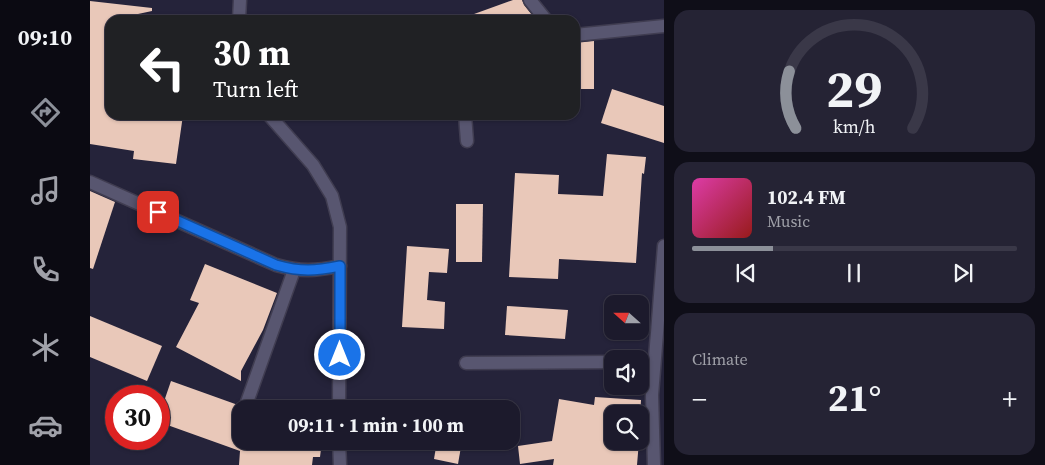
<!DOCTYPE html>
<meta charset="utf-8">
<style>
body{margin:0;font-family:"Source Serif 4",serif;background:#252334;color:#f1f3f6;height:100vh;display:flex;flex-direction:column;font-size:19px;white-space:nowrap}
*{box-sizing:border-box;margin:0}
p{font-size:16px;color:#a0a1a9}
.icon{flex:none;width:28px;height:28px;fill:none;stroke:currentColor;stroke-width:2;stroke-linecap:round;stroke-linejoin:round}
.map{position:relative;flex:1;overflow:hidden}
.details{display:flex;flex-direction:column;gap:10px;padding:10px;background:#0f0e18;width:381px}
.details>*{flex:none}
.guide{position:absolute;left:15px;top:15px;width:475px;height:105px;border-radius:15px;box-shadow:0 1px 4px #0004,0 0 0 1px #3a3848;background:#202124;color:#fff;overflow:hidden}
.needle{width:32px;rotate:291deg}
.fabs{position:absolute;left:514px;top:295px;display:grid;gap:10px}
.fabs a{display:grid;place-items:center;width:45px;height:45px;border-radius:10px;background:#1c1a2c;box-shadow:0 1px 4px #0004,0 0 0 1px #3a3848;font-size:25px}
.speed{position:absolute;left:15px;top:385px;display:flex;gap:10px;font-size:25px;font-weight:700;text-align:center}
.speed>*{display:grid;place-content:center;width:65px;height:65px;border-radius:50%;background:#1c1a2c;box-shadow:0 1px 4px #0004,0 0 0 1px #3a3848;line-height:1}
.speed .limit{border:8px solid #d22;background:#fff;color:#111}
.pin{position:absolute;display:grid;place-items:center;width:42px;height:42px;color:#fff;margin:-21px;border-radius:10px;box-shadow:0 2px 8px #0006}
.me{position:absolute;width:55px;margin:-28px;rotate:0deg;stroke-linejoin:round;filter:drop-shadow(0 0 4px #0008)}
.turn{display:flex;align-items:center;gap:18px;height:105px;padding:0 25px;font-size:22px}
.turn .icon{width:65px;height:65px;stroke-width:2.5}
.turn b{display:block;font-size:35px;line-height:42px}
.big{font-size:38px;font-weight:700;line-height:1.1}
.details .widget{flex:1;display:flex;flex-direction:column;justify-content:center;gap:8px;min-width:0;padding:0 18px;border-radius:15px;background:#252334}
.details .dial{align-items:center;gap:0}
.dial svg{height:130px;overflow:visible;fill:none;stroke:#3a3848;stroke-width:7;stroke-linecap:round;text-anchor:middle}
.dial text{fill:#f1f3f6;stroke:none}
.song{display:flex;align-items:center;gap:15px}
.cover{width:60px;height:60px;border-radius:8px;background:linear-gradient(135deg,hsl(320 70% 55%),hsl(0 70% 35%))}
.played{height:5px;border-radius:2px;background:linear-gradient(90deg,#8c9099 25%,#3a3848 25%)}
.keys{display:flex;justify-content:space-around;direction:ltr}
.heat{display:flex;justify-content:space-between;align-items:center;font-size:28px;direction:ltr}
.trip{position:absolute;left:142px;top:400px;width:288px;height:50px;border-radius:15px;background:#1c1a2c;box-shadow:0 1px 4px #0004,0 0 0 1px #3a3848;font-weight:700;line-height:50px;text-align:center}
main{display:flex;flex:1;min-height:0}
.tabs{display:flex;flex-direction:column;width:90px;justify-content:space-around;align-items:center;background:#0b0a12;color:#a0a1a9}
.tabs .icon{width:35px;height:35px}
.tabs .active{color:#8c9099}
.tabs b{font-size:22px;color:#f1f3f6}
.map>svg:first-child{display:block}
.building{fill:#e9c8b9}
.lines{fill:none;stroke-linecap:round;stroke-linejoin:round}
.street-casing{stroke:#403d51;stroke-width:15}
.street{stroke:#585670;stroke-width:12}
.route-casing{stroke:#114b97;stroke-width:12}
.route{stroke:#1a73e8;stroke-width:9}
</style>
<main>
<nav class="tabs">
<b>09:10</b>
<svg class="icon active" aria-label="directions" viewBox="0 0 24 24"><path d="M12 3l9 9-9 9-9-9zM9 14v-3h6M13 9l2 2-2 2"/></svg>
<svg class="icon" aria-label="music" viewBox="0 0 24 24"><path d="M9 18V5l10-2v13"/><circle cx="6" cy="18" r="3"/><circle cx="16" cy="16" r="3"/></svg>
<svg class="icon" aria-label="phone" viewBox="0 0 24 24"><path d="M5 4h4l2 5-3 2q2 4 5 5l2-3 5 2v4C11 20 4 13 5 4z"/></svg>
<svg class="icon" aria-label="climate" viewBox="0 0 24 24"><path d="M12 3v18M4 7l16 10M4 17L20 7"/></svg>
<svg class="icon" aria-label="car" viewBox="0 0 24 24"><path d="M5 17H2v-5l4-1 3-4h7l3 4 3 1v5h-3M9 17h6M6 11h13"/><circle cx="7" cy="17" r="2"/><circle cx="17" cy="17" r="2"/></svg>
</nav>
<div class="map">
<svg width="574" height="465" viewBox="0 0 574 465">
<rect width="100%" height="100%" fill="#25233a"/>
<g class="building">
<path d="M423,0H432L434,5L446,20H373V18Z"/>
<path d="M0,1L62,8V11L20,20V115H93L86,164L43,159L44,151L0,144Z"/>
<path d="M504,41V89H485V43Z"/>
<path d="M522,89L574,106V143L511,123Z"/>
<path d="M517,154L556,157L554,174L552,173L546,263L469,259L468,279L419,277L425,173L469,175L468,194L513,196Z"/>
<path d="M0,191L25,202L3,269L0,268Z"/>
<path d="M366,204H393L392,262H366Z"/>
<path d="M317,246L359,249L357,273L339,272L337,300L355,302L354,329L312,327Z"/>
<path d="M115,264L187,293L173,330L151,371V381L86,347L109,303L100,300Z"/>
<path d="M417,306L478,310L475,339L415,335Z"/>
<path d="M0,316L72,346L57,381L0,357Z"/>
<path d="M81,381L148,405L151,411V441H232L230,457H223L222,465H149L150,451L69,422V416Z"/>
<path d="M505,397L551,400L550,419V414H522V441H549L547,465H463L464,459L430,464L428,446L462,441L469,399L504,405Z"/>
<path d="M347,441H372L368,464L344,459Z"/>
</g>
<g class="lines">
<defs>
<g id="street">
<path d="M440,0L456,20"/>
<path d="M149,20L150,0"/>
<path d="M485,35L574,26"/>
<path d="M179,115L223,165L242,196L250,227L249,409"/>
<path d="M375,115L377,141"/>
<path d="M0,182L186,265C211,272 225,271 250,266"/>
<path d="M550,362H564"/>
<path d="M376,363L522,362"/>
<path d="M156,405L204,270"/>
<path d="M249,441L250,465"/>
<path d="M564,465L562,395L574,246"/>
</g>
</defs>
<use href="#street" class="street-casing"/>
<use href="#street" class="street"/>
</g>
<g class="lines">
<defs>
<path id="route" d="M68,212L186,265C211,272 225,271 250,266V355"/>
</defs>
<use href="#route" class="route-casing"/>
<use href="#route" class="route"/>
</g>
</svg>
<div class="fabs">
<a><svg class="needle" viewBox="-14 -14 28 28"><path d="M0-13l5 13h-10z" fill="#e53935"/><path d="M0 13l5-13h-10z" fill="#a0a1a9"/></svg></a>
<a><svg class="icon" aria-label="sound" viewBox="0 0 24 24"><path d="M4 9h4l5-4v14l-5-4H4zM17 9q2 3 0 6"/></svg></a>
<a><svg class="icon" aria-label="search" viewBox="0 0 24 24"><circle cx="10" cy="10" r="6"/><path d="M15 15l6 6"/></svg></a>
</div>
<div class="speed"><div class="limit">30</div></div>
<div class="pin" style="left:68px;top:212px;background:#d93025"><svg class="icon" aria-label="arrive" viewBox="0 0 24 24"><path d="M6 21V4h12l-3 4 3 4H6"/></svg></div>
<svg class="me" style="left:250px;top:355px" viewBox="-20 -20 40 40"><circle r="17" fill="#1a73e8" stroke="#fff" stroke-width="3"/><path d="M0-11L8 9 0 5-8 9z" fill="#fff"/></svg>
<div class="trip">09:11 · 1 min · 100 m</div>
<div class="guide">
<div class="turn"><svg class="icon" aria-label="left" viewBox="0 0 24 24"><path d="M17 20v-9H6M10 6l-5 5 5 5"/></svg><div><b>30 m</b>Turn left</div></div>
</div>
</div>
<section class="details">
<div class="widget dial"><svg viewBox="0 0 100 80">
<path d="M14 69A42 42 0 1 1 86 69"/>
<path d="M14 69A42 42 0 0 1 10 34" stroke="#8c9099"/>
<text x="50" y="56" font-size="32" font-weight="700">29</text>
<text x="50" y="72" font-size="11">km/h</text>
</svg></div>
<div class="widget">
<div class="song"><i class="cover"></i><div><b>102.4 FM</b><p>Music</p></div></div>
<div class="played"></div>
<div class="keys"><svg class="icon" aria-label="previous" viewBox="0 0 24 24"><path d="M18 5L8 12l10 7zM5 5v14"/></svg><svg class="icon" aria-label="pause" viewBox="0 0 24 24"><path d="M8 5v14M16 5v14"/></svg><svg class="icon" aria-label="next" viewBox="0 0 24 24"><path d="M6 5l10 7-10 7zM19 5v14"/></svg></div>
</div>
<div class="widget"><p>Climate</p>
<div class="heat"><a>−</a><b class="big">21°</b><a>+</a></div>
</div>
</section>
</main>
